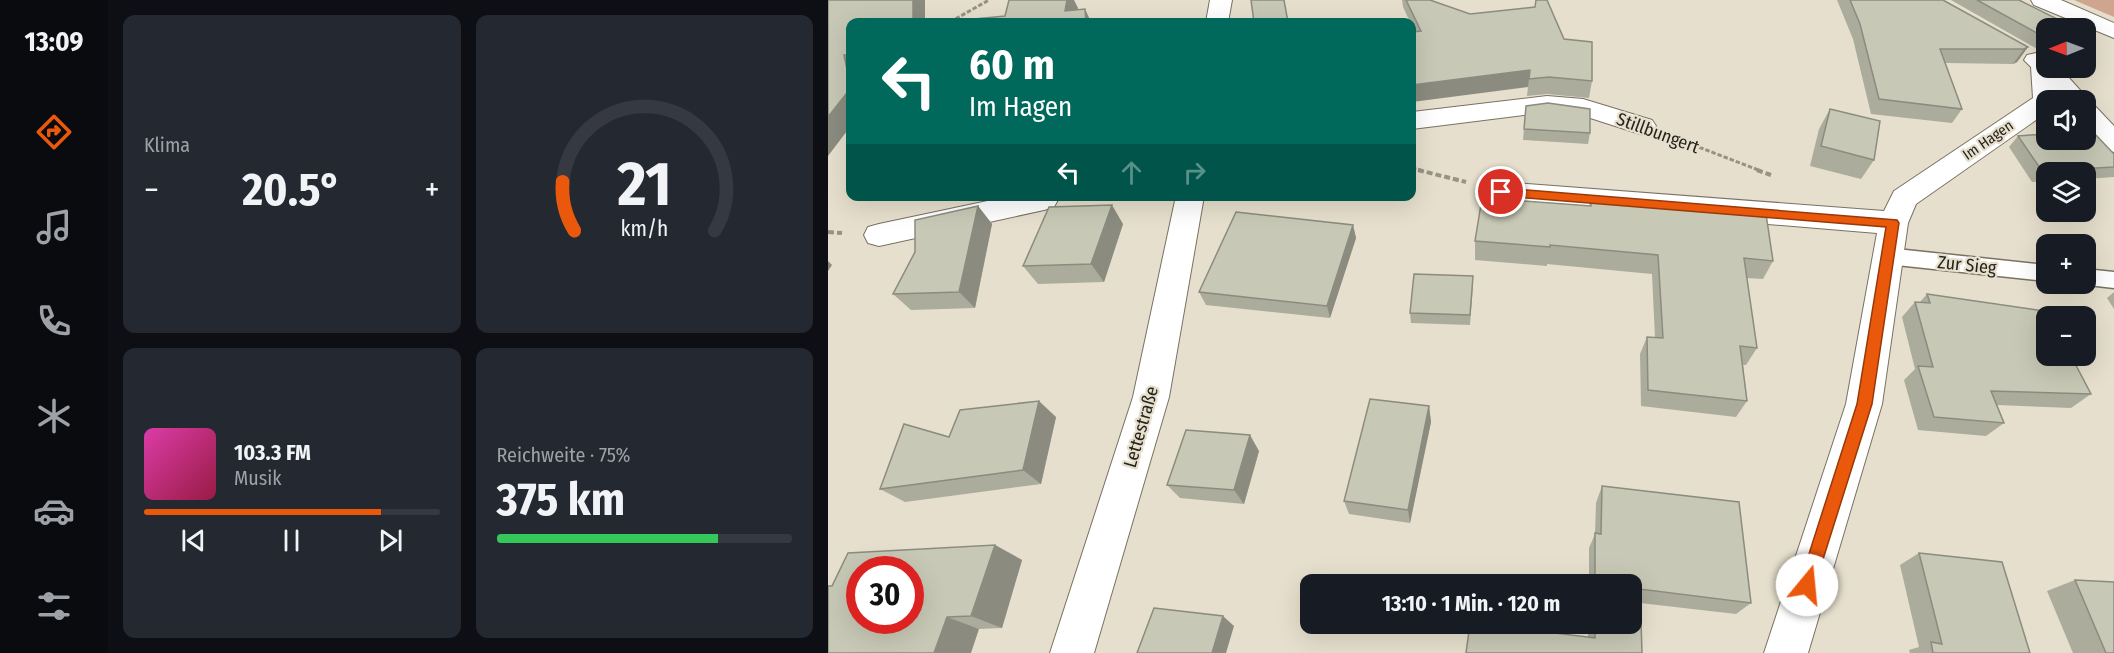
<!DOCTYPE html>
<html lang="de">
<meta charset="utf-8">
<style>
body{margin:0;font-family:"Fira Sans Condensed",sans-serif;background:#242831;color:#f1f3f6;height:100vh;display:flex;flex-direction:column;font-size:22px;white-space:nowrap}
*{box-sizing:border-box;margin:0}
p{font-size:20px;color:#9ea1a6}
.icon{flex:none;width:33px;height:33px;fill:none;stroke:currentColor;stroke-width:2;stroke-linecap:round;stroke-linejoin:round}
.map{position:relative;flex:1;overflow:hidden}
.sheet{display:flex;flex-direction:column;gap:15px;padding:15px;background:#0d0f14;width:720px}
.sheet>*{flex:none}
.top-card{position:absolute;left:18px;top:18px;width:570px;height:183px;border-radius:12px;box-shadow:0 6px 24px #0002;background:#00695c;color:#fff;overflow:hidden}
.needle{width:39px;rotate:269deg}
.fabs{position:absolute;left:1208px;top:18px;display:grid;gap:12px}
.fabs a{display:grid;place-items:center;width:60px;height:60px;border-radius:12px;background:#171b24;box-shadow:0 6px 24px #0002;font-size:30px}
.speed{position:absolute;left:18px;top:556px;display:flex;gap:12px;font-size:30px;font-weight:700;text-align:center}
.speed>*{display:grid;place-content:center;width:78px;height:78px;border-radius:50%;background:#171b24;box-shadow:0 6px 24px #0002;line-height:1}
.speed .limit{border:9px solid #d22;background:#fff;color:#111}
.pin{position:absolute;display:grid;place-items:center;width:51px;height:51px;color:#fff;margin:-26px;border:3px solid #fff;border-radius:50%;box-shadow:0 2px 6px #0007}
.me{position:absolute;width:66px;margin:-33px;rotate:17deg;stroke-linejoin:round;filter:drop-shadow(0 0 4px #0008)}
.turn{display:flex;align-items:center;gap:21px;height:126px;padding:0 24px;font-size:27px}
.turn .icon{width:78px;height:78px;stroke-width:2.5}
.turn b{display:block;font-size:42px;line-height:51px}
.lanes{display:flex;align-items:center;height:57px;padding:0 24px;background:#0003;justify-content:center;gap:30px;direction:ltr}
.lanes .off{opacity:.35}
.big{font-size:45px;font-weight:700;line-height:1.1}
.sheet .widget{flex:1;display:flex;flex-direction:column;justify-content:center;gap:9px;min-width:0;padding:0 21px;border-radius:12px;background:#242831}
.sheet .dial{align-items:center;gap:0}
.dial svg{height:156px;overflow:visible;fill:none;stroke:#363941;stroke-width:7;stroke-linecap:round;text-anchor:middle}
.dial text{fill:#f1f3f6;stroke:none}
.song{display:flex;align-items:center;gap:18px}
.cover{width:72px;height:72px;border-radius:9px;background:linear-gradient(135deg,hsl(320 70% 55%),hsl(340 70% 35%))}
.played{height:6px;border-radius:3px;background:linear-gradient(90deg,#ea580c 80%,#363941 80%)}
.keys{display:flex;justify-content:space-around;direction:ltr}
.heat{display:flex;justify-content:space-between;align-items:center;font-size:33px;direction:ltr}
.charge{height:9px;border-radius:4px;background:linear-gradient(90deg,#34c759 75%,#363941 0)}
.sheet .tiles{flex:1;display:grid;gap:15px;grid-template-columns:repeat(2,1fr)}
.trip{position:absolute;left:472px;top:574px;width:342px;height:60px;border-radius:12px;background:#171b24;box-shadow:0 6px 24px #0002;font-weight:700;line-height:60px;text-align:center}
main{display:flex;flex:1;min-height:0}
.tabs{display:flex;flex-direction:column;width:108px;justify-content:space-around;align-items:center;background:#090b0e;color:#9ea1a6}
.tabs .icon{width:42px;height:42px}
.tabs .active{color:#ea580c}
.tabs b{font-size:27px;color:#f1f3f6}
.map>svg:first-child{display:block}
.green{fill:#d0a590}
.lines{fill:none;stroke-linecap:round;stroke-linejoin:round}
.lane-casing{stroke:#797262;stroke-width:3}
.street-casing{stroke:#797262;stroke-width:2}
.path-far1{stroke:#979284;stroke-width:3;stroke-dasharray:4.5 2;stroke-linecap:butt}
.path{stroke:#979284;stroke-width:4;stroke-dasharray:6 3;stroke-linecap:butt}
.lane{fill:#fff;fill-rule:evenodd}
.street{fill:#fff;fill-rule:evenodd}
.wall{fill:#abac9c}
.shaded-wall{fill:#8b8c7f}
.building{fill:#c7c8b5;stroke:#8b8c7f;stroke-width:1.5;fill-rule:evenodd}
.route{fill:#ea580c;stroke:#983908;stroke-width:1.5}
.labels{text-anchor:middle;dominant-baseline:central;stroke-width:4.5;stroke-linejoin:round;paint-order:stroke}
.far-street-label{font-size:15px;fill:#25231c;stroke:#e6dfcd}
.street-label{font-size:18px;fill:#25231c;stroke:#e6dfcd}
</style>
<main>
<nav class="tabs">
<b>13:09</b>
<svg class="icon active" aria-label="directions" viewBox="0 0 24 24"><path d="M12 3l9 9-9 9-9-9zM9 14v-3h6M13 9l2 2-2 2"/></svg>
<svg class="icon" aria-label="music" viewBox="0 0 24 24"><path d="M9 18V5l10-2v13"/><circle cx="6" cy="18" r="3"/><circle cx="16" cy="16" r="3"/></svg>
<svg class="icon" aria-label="phone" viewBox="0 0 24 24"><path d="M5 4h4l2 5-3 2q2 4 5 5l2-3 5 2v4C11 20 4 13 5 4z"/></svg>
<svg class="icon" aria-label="climate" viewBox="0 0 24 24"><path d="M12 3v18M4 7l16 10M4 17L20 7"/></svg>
<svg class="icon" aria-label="car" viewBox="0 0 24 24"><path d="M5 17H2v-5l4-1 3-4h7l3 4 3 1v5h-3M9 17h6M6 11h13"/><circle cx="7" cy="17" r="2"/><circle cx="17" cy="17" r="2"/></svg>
<svg class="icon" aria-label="filters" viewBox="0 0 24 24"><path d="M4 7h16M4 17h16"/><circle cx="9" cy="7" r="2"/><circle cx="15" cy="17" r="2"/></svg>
</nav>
<section class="sheet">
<div class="tiles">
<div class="widget"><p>Klima</p>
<div class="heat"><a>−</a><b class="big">20.5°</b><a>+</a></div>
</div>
<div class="widget dial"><svg viewBox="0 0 100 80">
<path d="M14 69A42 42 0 1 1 86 69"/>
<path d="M14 69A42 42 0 0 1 8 44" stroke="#ea580c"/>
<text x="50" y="56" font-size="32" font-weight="700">21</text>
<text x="50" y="72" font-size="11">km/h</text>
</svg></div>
<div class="widget">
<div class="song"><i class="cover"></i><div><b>103.3 FM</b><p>Musik</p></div></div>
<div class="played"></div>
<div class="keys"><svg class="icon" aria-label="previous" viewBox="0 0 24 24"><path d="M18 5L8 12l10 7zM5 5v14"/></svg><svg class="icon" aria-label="pause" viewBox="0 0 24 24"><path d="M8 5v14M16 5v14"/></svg><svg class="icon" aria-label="next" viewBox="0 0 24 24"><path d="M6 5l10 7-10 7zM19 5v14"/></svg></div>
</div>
<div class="widget"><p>Reichweite · 75%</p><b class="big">375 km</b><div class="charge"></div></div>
</div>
</section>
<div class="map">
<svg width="1286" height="653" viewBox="0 0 1286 653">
<rect width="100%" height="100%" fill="#e6dfcd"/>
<path class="green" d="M1246,0H1286V17Z"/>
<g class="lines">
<defs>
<g id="lane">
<path d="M1059,248L1218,265V281L1059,264L1052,262L1049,256L1052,250Z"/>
<path d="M1257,269L1286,272V288L1251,284H1257Z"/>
</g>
<g id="street">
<path d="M382,0H404L400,22H378Z"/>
<path d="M1203,0H1233L1286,23V38L1206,5Z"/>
<path d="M1208,53L1218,56V68H1232L1261,100L1259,103L1266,105L1286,126V152L1276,149L1257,127V100H1234L1230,96L1231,100H1218V113L1088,204L1080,223L1054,404L980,653H936L1018,404L1049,233L673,202L663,199L659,192L663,185L673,182L1056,211L1066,191L1205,98L1203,67L1196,60L1199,55Z"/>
<path d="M719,96L755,99L824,120L828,126L824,132L815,135L753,115L719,112L584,129V112Z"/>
<path d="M183,196H232L226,207L216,210L51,246L40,243L36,235L40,227L51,224Z"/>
<path d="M348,196H376L341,397L266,653H222L305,397Z"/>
</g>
</defs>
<use href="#lane" class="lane-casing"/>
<use href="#street" class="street-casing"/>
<g class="path-far1">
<path d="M122,22L161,0"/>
<path d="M847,138L933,171"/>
<path d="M584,168L596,171"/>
</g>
<g class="path">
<path d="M590,170L638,182"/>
<path d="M929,170L943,175"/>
<path d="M0,232L14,233"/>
</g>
<use href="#lane" class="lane"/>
<use href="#street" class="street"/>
</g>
<g class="wall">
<path d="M0,0H97V22H22V127Z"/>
<path d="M574,0H602L642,14L736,39L764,81L761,98L719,94L699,96L700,87L586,32L584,26V22H582L575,7Z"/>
<path d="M1009,0H1115L1200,47L1189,62L1185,64L1117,63L1134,109L1124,123L1043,114L1025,39Z"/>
<path d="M1123,0H1191L1218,28V46L1211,50Z"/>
<path d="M698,106L762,133L760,144L695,140Z"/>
<path d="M1002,109L1046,160L1033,179L982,166L991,129Z"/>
<path d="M1190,136L1286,154V177L1257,179V172H1218V181L1204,182L1181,147Z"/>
<path d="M763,199L945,261L935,279L918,278L929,348L918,365H915L919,401L908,417L813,406L812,354L819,337L827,338L824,274L719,264V266L647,260V241L761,206Z"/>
<path d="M150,206L164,224L147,308L83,310L65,294Z"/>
<path d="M295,224L276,282L210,284L195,266Z"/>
<path d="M525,225L528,238L502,318L378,305L371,292Z"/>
<path d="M645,286L642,325L583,323L582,313Z"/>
<path d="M1286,292V309L1279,298Z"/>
<path d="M1099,294L1218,356H1261L1248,366L1263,394L1243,408L1169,405L1176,423L1158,436L1090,430L1076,380L1087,369L1074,317L1087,302H1092Z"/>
<path d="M601,406L603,422L582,523L521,514L516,501Z"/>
<path d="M228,417L213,484L77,502L52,489L121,437Z"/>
<path d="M431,451L416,504L352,498L339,485Z"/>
<path d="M774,486L923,603L908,614L812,603L814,653L760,637V624H804V585H761V548L767,534L768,503Z"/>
<path d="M167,545L194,560L174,628L151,629L4,586Z"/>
<path d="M1091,553L1202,653H1082L1081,650L1091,647L1072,565Z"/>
<path d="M1247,580L1286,653H1245L1219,591Z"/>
</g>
<g class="shaded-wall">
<rect x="85" y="0" width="12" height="22"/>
<path d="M239,0H246L250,8L247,22L237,11Z"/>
<path d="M257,9L263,22H258Z"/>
<path d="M1218,41V46L1211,50Z"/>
<path d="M1200,47L1189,62L1185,64L1196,49Z"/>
<path d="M16,55L22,62V84Z"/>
<path d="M702,70L700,87L584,102V85Z"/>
<path d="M22,89V127L0,156V117Z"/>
<path d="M284,205L295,224L276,282L263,264Z"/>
<path d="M150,206L164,224L147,308L131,292Z"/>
<path d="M525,225L528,238L502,318L499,306Z"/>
<path d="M0,261L4,265L0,271Z"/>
<path d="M211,401L228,417L213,484L195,470Z"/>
<path d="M601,406L603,422L582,523L580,510Z"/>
<path d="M422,435L431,451L416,504L406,490Z"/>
<path d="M167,545L194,560L174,628L143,616Z"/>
<path d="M395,616L406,626L398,653H383Z"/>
<path d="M119,617L151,629L143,653H106Z"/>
</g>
<g class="building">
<path d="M0,0H85V22H22V54L16,55L22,84V89L0,117Z"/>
<path d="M181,0H239L237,11L257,9L258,22H135L136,20L177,16Z"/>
<path d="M423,0H456L460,22H426Z"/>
<path d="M578,0H602L642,14L707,7L708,0H719L736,39L764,42V81L721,77L701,79L702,70L584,85V32L593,31Z"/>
<path d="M1022,0H1115L1200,47L1196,49H1112L1134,109L1051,99L1032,24Z"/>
<path d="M1149,0H1191L1243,26L1238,28H1218V38Z"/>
<path d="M720,103L762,109V133L696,129L698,106Z"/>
<path d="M1002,109L1052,121L1046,160L993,146Z"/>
<path d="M1257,132H1265L1286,154V167L1214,171L1190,136L1218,134V140H1257Z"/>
<path d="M654,198L763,206V199L938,214L945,261L916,258L929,348L912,346L919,401L820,390L819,337L835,338L830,255L722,245V247L647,241Z"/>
<path d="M284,205L263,264L195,266L221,207Z"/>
<path d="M150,206L131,292L65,294L87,252V220Z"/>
<path d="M408,212L525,225L499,306L371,292Z"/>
<path d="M586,274L645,276L642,315L582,313Z"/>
<path d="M1099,294L1243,315L1244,316H1218V356H1243L1263,394L1163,391L1176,423L1106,417L1090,366L1105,367L1087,302L1102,303Z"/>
<path d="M1257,346L1261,356H1255H1257Z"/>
<path d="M542,399L601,406L580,510L516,501Z"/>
<path d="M211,401L195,470L52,489L76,424L121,437L132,410Z"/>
<path d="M358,430L422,435L406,490L339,485Z"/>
<path d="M774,486L911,502L923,603L812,589L814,653H638L642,624H652L767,638V624H804V585H767V533L773,534Z"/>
<path d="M167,545L143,616L119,617L106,653H0V586H4L20,553ZM32,570H82V621H32Z"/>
<path d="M1091,553L1174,562L1202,653H1105L1103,642L1114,644Z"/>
<path d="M1247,580L1286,582V653H1278Z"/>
<path d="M326,608L395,616L384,653H309Z"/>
</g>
<path class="route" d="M673,188L1069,220L1071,223L1044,404L985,591L979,594L973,591L971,585L1029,404L1058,227L673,196L667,192Z"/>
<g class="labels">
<g class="far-street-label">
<text transform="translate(1160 140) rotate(-35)">Im Hagen</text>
</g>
<g class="street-label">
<text transform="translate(830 133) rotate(20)">Stillbungert</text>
<text transform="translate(1139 265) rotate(6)">Zur Sieg</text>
<text transform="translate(313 427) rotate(-74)">Lettestraße</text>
</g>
</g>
</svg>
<div class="fabs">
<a><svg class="needle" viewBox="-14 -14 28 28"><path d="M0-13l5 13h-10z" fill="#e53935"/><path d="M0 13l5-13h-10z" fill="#9ea1a6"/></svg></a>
<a><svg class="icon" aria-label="sound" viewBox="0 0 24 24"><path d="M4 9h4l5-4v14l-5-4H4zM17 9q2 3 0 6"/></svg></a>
<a><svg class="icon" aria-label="layers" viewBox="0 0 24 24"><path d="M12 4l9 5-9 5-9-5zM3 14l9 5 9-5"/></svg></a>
<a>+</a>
<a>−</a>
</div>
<div class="speed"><div class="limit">30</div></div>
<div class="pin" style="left:673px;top:192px;background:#d93025"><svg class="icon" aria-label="arrive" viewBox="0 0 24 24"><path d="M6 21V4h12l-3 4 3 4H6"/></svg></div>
<svg class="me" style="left:979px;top:585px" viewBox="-20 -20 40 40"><circle r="19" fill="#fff"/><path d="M0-13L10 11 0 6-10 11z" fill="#ea580c"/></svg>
<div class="trip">13:10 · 1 Min. · 120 m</div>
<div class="top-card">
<div class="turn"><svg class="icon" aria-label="left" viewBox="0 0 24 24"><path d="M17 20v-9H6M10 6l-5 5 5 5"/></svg><div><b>60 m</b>Im Hagen</div></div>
<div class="lanes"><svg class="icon" aria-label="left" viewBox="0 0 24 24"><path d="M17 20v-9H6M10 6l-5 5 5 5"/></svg><svg class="icon off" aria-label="ahead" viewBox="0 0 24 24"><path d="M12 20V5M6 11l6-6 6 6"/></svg><svg class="icon off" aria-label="right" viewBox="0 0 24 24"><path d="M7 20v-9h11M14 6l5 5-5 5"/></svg></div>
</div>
</div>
</main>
